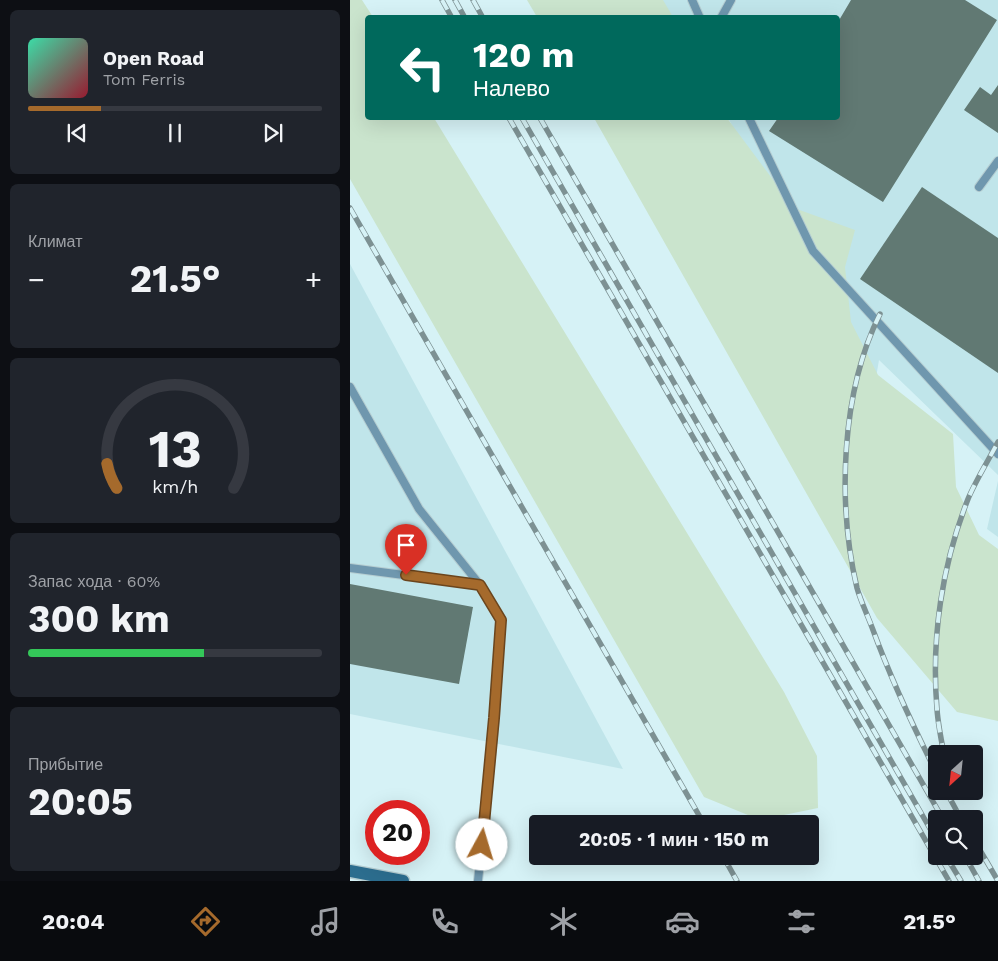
<!DOCTYPE html>
<html lang="ru">
<meta charset="utf-8">
<style>
body{margin:0;font-family:"Work Sans",sans-serif;background:#20242c;color:#f1f3f6;height:100vh;display:flex;flex-direction:column;font-size:19px;white-space:nowrap}
*{box-sizing:border-box;margin:0}
p{font-size:16px;color:#9ea1a6}
.icon{flex:none;width:28px;height:28px;fill:none;stroke:currentColor;stroke-width:2;stroke-linecap:round;stroke-linejoin:round}
.map{position:relative;flex:1;overflow:hidden}
.panel{display:flex;flex-direction:column;gap:10px;padding:10px;background:#0d0f14;width:350px}
.panel>*{flex:none}
.banner{position:absolute;left:15px;top:15px;width:475px;height:105px;border-radius:5px;box-shadow:0 5px 20px #0002;background:#00695c;color:#fff;overflow:hidden}
.needle{width:32px;rotate:207deg}
.buttons{position:absolute;left:578px;top:745px;display:grid;gap:10px}
.buttons a{display:grid;place-items:center;width:55px;height:55px;border-radius:5px;background:#171b24;box-shadow:0 5px 20px #0002;font-size:25px}
.speed{position:absolute;left:15px;top:800px;display:flex;gap:10px;font-size:25px;font-weight:700;text-align:center}
.speed>*{display:grid;place-content:center;width:65px;height:65px;border-radius:50%;background:#171b24;box-shadow:0 5px 20px #0002;line-height:1}
.speed .limit{border:8px solid #d22;background:#fff;color:#111}
.pin{position:absolute;display:grid;place-items:center;width:42px;height:42px;color:#fff;margin:-51px -21px;border-radius:50% 50% 50% 0;rotate:-45deg;box-shadow:0 0 5px #0007}
.pin .icon{rotate:45deg}
.me{position:absolute;width:55px;margin:-28px;rotate:6deg;stroke-linejoin:round;filter:drop-shadow(0 0 4px #0008)}
.turn{display:flex;align-items:center;gap:18px;height:105px;padding:0 25px;font-size:22px}
.turn .icon{width:65px;height:65px;stroke-width:2.5}
.turn b{display:block;font-size:35px;line-height:42px}
.big{font-size:38px;font-weight:700;line-height:1.1}
.panel .widget{flex:1;display:flex;flex-direction:column;justify-content:center;gap:8px;min-width:0;padding:0 18px;border-radius:8px;background:#20242c}
.panel .dial{align-items:center;gap:0}
.dial svg{height:130px;overflow:visible;fill:none;stroke:#363941;stroke-width:7;stroke-linecap:round;text-anchor:middle}
.dial text{fill:#f1f3f6;stroke:none}
.song{display:flex;align-items:center;gap:15px}
.cover{width:60px;height:60px;border-radius:8px;background:linear-gradient(135deg,hsl(160 70% 55%),hsl(350 70% 35%))}
.played{height:5px;border-radius:2px;background:linear-gradient(90deg,#a56a2c 25%,#363941 25%)}
.keys{display:flex;justify-content:space-around;direction:ltr}
.heat{display:flex;justify-content:space-between;align-items:center;font-size:28px;direction:ltr}
.charge{height:8px;border-radius:4px;background:linear-gradient(90deg,#34c759 60%,#363941 0)}
.trip{position:absolute;left:179px;top:815px;width:290px;height:50px;border-radius:5px;background:#171b24;box-shadow:0 5px 20px #0002;font-weight:700;line-height:50px;text-align:center}
.dock{display:flex;height:80px;justify-content:space-around;align-items:center;background:#090b0e;color:#9ea1a6}
.dock .icon{width:35px;height:35px}
.dock .selected{color:#a56a2c}
.dock b{font-size:22px;color:#f1f3f6}
main{display:flex;flex:1;min-height:0}
.map>svg:first-child{display:block}
.built{fill:#c0e5ea}
.green{fill:#cae4cd}
.building{fill:#617973}
.lines{fill:none;stroke-linecap:round;stroke-linejoin:round}
.lane-casing{stroke:#b5cdd1;stroke-width:10}
.secondary-casing{stroke:#b5cdd1;stroke-width:15}
.lane{stroke:#6f97ae;stroke-width:8}
.secondary{stroke:#2c6d8e;stroke-width:12}
.rail-casing{stroke:#7d9193;stroke-width:5.5}
.rail{stroke:#d6f2f6;stroke-width:4;stroke-dasharray:11;stroke-linecap:butt}
.route-casing{stroke:#6b451d;stroke-width:12}
.route{stroke:#a56a2c;stroke-width:9}
</style>
<main>
<section class="panel">
<div class="widget">
<div class="song"><i class="cover"></i><div><b>Open Road</b><p>Tom Ferris</p></div></div>
<div class="played"></div>
<div class="keys"><svg class="icon" aria-label="previous" viewBox="0 0 24 24"><path d="M18 5L8 12l10 7zM5 5v14"/></svg><svg class="icon" aria-label="pause" viewBox="0 0 24 24"><path d="M8 5v14M16 5v14"/></svg><svg class="icon" aria-label="next" viewBox="0 0 24 24"><path d="M6 5l10 7-10 7zM19 5v14"/></svg></div>
</div>
<div class="widget"><p>Климат</p>
<div class="heat"><a>−</a><b class="big">21.5°</b><a>+</a></div>
</div>
<div class="widget dial"><svg viewBox="0 0 100 80">
<path d="M14 69A42 42 0 1 1 86 69"/>
<path d="M14 69A42 42 0 0 1 8 54" stroke="#a56a2c"/>
<text x="50" y="56" font-size="32" font-weight="700">13</text>
<text x="50" y="72" font-size="11">km/h</text>
</svg></div>
<div class="widget"><p>Запас хода · 60%</p><b class="big">300 km</b><div class="charge"></div></div>
<div class="widget"><p>Прибытие</p><b class="big">20:05</b></div>
</section>
<div class="map">
<svg width="648" height="881" viewBox="0 0 648 881">
<rect width="100%" height="100%" fill="#d6f2f6"/>
<g class="built">
<path d="M311,0H648V475L529,360L519,418L486,309L378,118H488V18L321,17Z"/>
<path d="M0,264L273,769L0,714Z"/>
<path d="M648,481V537L637,529Z"/>
</g>
<g class="green">
<path d="M0,0H12L23,17L18,18V118H84L434,692L467,756L468,808L410,820L354,797L0,179Z"/>
<path d="M177,0H313L323,17H187Z"/>
<path d="M244,118H377L444,208L505,230L495,267L501,322L528,375L603,434L606,487L629,535L648,549V721L607,712L527,618Z"/>
</g>
<g class="building">
<path d="M501,0H615L647,20L533,202L419,131L428,118H488V22Z"/>
<path d="M648,85V133L614,110L630,87L641,95Z"/>
<path d="M572,187L648,238V373L510,279Z"/>
<path d="M0,584L123,607L109,684L0,664Z"/>
</g>
<g class="lines">
<defs>
<g id="lane">
<path d="M342,0L350,18"/>
<path d="M371,18L381,0"/>
<path d="M399,118L463,251L648,454"/>
<path d="M629,187L648,161"/>
<path d="M0,387L69,509L130,585"/>
<path d="M0,568L130,585L151,620L145,718L128,881"/>
</g>
<path id="secondary" d="M0,871L53,881"/>
</defs>
<use href="#lane" class="lane-casing"/>
<use href="#secondary" class="secondary-casing"/>
<use href="#lane" class="lane"/>
<use href="#secondary" class="secondary"/>
<defs>
<g id="rail">
<path d="M92,0L102,18"/>
<path d="M105,0L115,18"/>
<path d="M123,0L133,18"/>
<path d="M159,118L599,881"/>
<path d="M172,118L586,839"/>
<path d="M190,118L593,819"/>
<path d="M0,208L354,824"/>
<path d="M530,314C491,392 487,503 507,588C511,602 518,616 523,630C541,679 563,726 586,772"/>
<path d="M594,754C591,739 588,724 587,709C581,638 592,565 618,499C626,480 638,461 648,442"/>
<path d="M596,791L611,819"/>
<path d="M624,840L648,881"/>
<path d="M373,856L387,881"/>
<path d="M596,856L611,881"/>
<path d="M615,856L629,881"/>
</g>
</defs>
<use href="#rail" class="rail-casing"/>
<use href="#rail" class="rail"/>
</g>
<g class="lines">
<defs>
<path id="route" d="M56,575L130,585L151,620L144,718L132,845"/>
</defs>
<use href="#route" class="route-casing"/>
<use href="#route" class="route"/>
</g>
</svg>
<div class="buttons">
<a><svg class="needle" viewBox="-14 -14 28 28"><path d="M0-13l5 13h-10z" fill="#e53935"/><path d="M0 13l5-13h-10z" fill="#9ea1a6"/></svg></a>
<a><svg class="icon" aria-label="search" viewBox="0 0 24 24"><circle cx="10" cy="10" r="6"/><path d="M15 15l6 6"/></svg></a>
</div>
<div class="speed"><div class="limit">20</div></div>
<div class="pin" style="left:56px;top:575px;background:#d93025"><svg class="icon" aria-label="arrive" viewBox="0 0 24 24"><path d="M6 21V4h12l-3 4 3 4H6"/></svg></div>
<svg class="me" style="left:132px;top:845px" viewBox="-20 -20 40 40"><circle r="19" fill="#fff"/><path d="M0-13L10 11 0 6-10 11z" fill="#a56a2c"/></svg>
<div class="trip">20:05 · 1 мин · 150 m</div>
<div class="banner">
<div class="turn"><svg class="icon" aria-label="left" viewBox="0 0 24 24"><path d="M17 20v-9H6M10 6l-5 5 5 5"/></svg><div><b>120 m</b>Налево</div></div>
</div>
</div>
</main>
<nav class="dock">
<b>20:04</b>
<svg class="icon selected" aria-label="directions" viewBox="0 0 24 24"><path d="M12 3l9 9-9 9-9-9zM9 14v-3h6M13 9l2 2-2 2"/></svg>
<svg class="icon" aria-label="music" viewBox="0 0 24 24"><path d="M9 18V5l10-2v13"/><circle cx="6" cy="18" r="3"/><circle cx="16" cy="16" r="3"/></svg>
<svg class="icon" aria-label="phone" viewBox="0 0 24 24"><path d="M5 4h4l2 5-3 2q2 4 5 5l2-3 5 2v4C11 20 4 13 5 4z"/></svg>
<svg class="icon" aria-label="climate" viewBox="0 0 24 24"><path d="M12 3v18M4 7l16 10M4 17L20 7"/></svg>
<svg class="icon" aria-label="car" viewBox="0 0 24 24"><path d="M5 17H2v-5l4-1 3-4h7l3 4 3 1v5h-3M9 17h6M6 11h13"/><circle cx="7" cy="17" r="2"/><circle cx="17" cy="17" r="2"/></svg>
<svg class="icon" aria-label="filters" viewBox="0 0 24 24"><path d="M4 7h16M4 17h16"/><circle cx="9" cy="7" r="2"/><circle cx="15" cy="17" r="2"/></svg>
<b>21.5°</b>
</nav>
